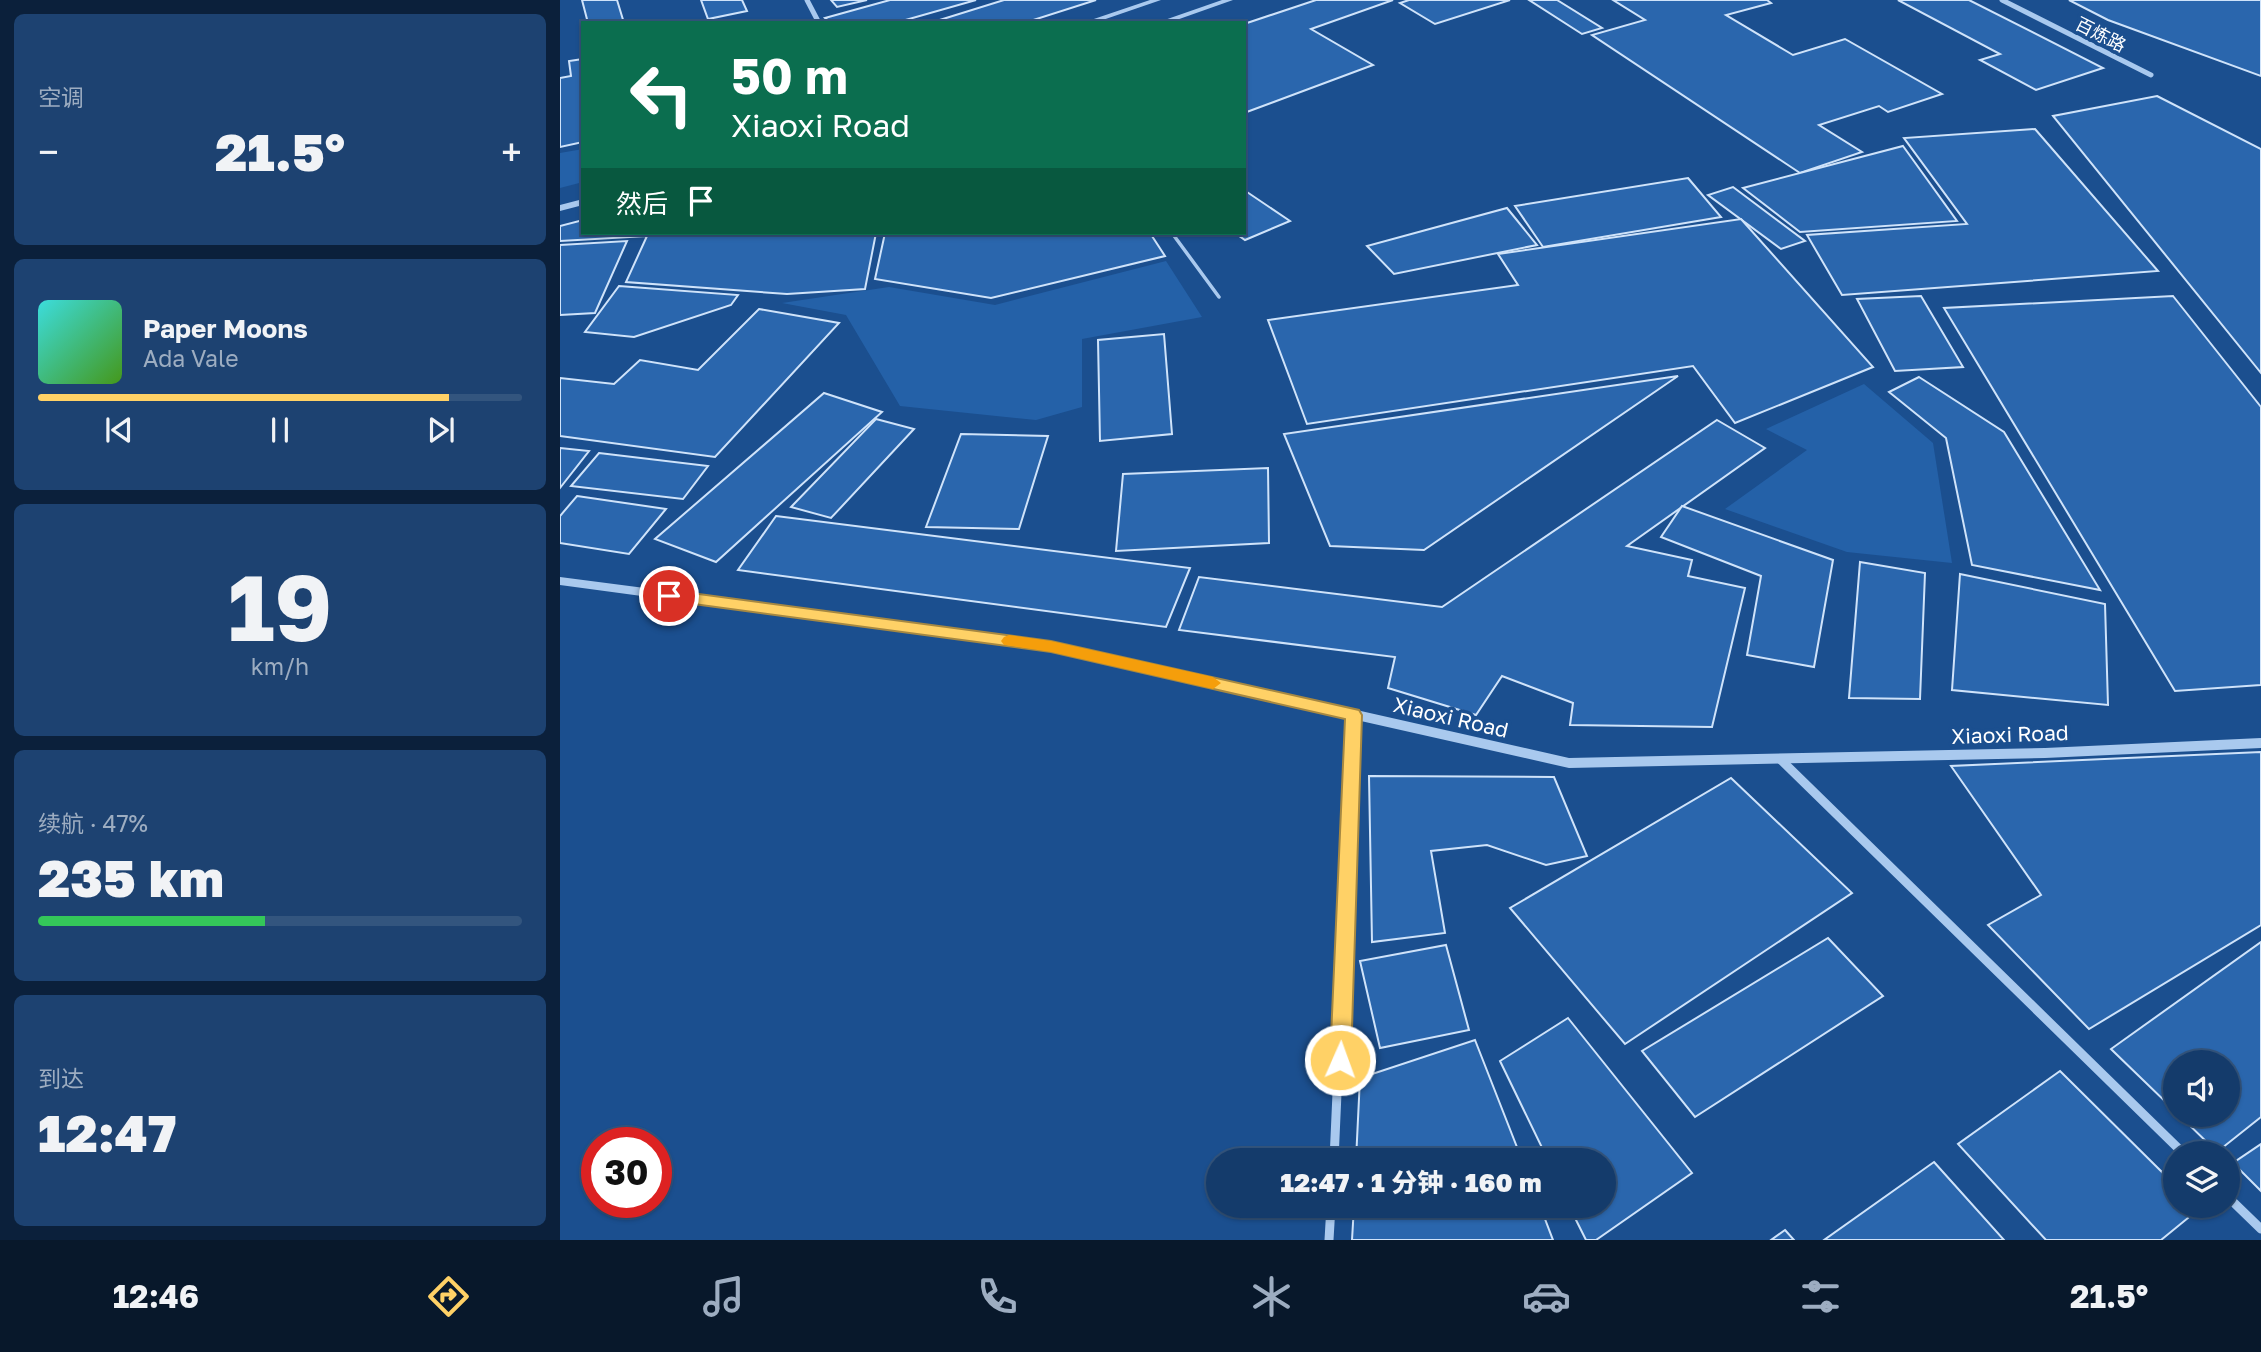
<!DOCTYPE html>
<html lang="zh">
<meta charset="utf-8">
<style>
body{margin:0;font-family:"Golos Text","Noto Sans SC",sans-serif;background:#1d4271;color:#f1f3f6;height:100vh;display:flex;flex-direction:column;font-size:26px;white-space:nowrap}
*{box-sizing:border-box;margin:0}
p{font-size:23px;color:#9dadc1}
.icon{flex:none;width:38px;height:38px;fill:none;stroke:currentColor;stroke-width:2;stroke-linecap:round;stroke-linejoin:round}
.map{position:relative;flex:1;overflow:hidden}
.panel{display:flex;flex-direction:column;gap:14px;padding:14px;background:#0b203b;width:560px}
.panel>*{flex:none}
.hud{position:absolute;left:21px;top:21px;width:665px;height:214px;border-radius:0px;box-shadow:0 2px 5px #0004,0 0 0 2px #33557e;background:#0b6e4f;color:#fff;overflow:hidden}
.buttons{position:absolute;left:1603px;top:1050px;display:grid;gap:14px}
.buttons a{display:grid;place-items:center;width:77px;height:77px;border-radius:50%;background:#143b6b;box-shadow:0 2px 5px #0004,0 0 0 2px #33557e;font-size:35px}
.speed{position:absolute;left:21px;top:1127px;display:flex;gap:14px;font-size:35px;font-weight:700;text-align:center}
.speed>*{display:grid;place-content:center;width:91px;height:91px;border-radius:50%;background:#143b6b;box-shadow:0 2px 5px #0004,0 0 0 2px #33557e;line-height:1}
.speed .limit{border:10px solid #d22;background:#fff;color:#111}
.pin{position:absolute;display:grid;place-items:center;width:60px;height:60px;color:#fff;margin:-30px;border:4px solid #fff;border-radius:50%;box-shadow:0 2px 7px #0007}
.me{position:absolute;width:77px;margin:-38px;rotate:2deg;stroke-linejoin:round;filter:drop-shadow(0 0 5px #0008)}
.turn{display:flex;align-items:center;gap:24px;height:147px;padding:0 35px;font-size:32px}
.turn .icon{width:91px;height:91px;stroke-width:2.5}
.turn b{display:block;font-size:49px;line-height:60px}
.then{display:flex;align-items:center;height:66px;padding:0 35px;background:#0003;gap:14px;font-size:26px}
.big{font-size:52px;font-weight:800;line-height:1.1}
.panel .tile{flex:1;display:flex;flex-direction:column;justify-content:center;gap:10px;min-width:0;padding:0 24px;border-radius:10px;background:#1d4271}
.panel .dial{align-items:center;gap:0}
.dial b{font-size:91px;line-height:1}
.song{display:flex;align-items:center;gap:21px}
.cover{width:84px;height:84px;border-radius:10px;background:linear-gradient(135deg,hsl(180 70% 55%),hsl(100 70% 35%))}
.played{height:7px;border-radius:4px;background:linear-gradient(90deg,#ffd166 85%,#33557e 85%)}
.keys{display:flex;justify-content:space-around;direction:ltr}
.heat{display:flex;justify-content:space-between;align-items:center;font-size:38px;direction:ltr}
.charge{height:10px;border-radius:5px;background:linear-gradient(90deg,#34c759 47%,#33557e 0)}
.trip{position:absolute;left:646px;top:1148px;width:410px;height:70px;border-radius:35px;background:#143b6b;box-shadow:0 2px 5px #0004,0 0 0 2px #33557e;font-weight:800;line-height:70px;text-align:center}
.dock{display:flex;height:112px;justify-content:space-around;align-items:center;background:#08182b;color:#9dadc1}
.dock .icon{width:49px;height:49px}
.dock .current{color:#ffd166}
.dock b{font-size:32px;color:#f1f3f6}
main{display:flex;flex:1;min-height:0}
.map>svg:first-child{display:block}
.green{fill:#2461a8}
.building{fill:#2a66ad;stroke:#cfe3fa;stroke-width:2}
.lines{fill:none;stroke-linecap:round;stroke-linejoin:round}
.service{stroke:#a9c9ee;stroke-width:3.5}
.minor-far1{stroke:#a9c9ee;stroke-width:5}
.minor{stroke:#a9c9ee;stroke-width:9}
.tertiary{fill:#a9c9ee;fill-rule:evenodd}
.route{fill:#ffd166;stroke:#a68842;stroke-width:2}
.slow{fill:#f59e0b}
.labels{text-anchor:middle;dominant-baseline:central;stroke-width:7;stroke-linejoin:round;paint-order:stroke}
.far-street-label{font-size:18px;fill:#fff;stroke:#1b4f8f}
.street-label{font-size:21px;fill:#fff;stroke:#1b4f8f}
</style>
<main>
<section class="panel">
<div class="tile"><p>空调</p>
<div class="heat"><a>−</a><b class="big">21.5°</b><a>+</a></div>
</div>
<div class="tile">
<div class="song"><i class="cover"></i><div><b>Paper Moons</b><p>Ada Vale</p></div></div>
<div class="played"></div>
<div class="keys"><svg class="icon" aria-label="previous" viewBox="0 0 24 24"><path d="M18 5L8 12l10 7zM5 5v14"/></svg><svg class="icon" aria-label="pause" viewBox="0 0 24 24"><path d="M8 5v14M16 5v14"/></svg><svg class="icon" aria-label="next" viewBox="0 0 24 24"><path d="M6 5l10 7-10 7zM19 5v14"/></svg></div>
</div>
<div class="tile dial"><b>19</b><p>km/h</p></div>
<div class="tile"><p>续航 · 47%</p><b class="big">235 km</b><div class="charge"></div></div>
<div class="tile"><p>到达</p><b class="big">12:47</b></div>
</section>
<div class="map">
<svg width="1701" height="1240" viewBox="0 0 1701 1240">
<rect width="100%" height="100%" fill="#1b4f8f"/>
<g class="green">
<path d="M23,149V182L0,188V153Z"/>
<path d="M606,261L642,317L522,339V407L476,420L340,406L286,315L222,303L329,287L435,305Z"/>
<path d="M1304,384L1373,443L1392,563L1287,552L1165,509L1247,450L1206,429Z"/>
</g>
<g class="building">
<path d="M22,0H57L64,23H28Z"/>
<path d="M141,0H182L187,11L148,19Z"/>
<path d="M271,0H307L277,7Z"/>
<path d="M330,0H416L335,23H271L265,18Z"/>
<path d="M444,0H536L464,23H370Z"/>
<path d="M756,0H833L751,29L813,65L684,113V24Z"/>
<path d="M849,0H950L875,24L840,3Z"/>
<path d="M969,0H997L1042,28L1022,34Z"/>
<path d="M1053,0H1207L1211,3L1166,15L1233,55L1285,39L1382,94L1328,112L1319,106L1259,125L1302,152L1240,173L1032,35L1085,20Z"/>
<path d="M1338,0H1409L1543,68L1476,90L1420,60L1440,54Z"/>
<path d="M1509,0H1701V76L1548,20Z"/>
<path d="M23,59V142L0,147V78L11,76L9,61Z"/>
<path d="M1597,96L1701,149V373L1493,116Z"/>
<path d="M1475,129L1598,271L1282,295L1247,235L1407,224L1344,138Z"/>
<path d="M1343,146L1397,221L1240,232L1183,188Z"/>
<path d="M1128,178L1161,217L983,247L955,206Z"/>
<path d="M1173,187L1245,241L1221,249L1148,195Z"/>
<path d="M684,190L730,221L685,240L675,233H684Z"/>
<path d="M947,208L977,245L834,274L807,246Z"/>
<path d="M1181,219L1313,367L1175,423L1133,366L747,424L708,320L958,285L938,254Z"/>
<path d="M23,220V233H316L305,289L227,294L66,282L87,236L0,241V226Z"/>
<path d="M325,233H590L605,256L431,298L315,279Z"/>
<path d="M67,241L35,313L0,315V245Z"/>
<path d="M59,286L178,295L171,305L74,337L25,332Z"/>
<path d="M1361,296L1403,367L1335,371L1297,299Z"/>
<path d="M1613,296L1701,407V685L1615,691L1384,308Z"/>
<path d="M199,309L279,323L155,457L0,436V378L54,384L80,360L138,370Z"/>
<path d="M604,334L612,434L540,441L538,340Z"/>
<path d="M1118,376L864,550L770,546L724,434Z"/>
<path d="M1359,377L1444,432L1540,590L1412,565L1386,438L1329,392Z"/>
<path d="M264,393L322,412L156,562L95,539Z"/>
<path d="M316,419L354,429L271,518L231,507Z"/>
<path d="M1157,420L1205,448L1067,546L1132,560L1128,576L1185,588L1152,727L1010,725L1013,703L942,676L916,715L828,688L835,657L619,630L639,577L882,607Z"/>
<path d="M401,434L488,436L459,529L366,527Z"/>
<path d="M0,448L29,451L0,488Z"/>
<path d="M39,453L148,466L123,499L11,486Z"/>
<path d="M708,468L709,543L556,551L563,474Z"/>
<path d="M17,496L106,509L69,554L0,543V516Z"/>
<path d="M1122,506L1273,560L1254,667L1187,655L1201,576L1101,537Z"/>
<path d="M216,516L630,568L606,627L178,570Z"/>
<path d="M1300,562L1365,573L1360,699L1289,698Z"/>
<path d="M1400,574L1545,604L1548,705L1392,690Z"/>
<path d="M1701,752V925L1529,1029L1428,925L1481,895L1391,766Z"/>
<path d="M809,776L994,777L1027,856L986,865L927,845L871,851L885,933L812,942Z"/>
<path d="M1171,778L1292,893L1065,1044L950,908Z"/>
<path d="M1268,938L1323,996L1135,1117L1082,1051Z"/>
<path d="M1701,942V1117L1657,1152L1619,1115H1668V1062H1615V1111L1551,1049Z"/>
<path d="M886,945L909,1030L820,1048L800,961Z"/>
<path d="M1008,1018L1132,1173L1036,1240H1026L1009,1206H1043V1160H988L940,1061Z"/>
<path d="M915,1040L962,1160H796L800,1078Z"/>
<path d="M1500,1071L1615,1185V1206H1636L1639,1209L1601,1240H1486L1398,1144Z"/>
<path d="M1701,1144V1191L1673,1163Z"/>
<path d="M1374,1162L1444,1240H1264Z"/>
<path d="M794,1206H980L993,1240H792Z"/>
<path d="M1225,1230L1234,1240H1211Z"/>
</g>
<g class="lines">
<path class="service" d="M612,233L659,297"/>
<g class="minor-far1">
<path d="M247,0L259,23"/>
<path d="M1442,0L1591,75"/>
</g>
<g class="minor">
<path d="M1220,759L1623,1153"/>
<path d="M774,1160L794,715"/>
<path d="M1668,1197L1701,1229"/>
<path d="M769,1240L771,1206"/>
</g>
<g class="tertiary">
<path d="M590,0H601L534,23H522Z"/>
<path d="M662,0H673L608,23H596Z"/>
<path d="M23,199V205L0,211V205Z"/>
<path d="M0,577L491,641L1009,758L1485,748L1701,738V748L1485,758L1009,768L491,651L0,585Z"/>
</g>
</g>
<path class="route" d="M109,590L491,641L799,710L802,715L791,1060L788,1067L780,1070L773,1067L770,1060L785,719L491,652L104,600L101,596L104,592Z"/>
<path class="slow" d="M449,635L491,641L653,677L661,683L653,689L491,652L444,645L441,641L444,637Z"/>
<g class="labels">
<g class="far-street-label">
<text transform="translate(1541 34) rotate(27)">百炼路</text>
</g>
<g class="street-label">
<text transform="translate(891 717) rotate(13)">Xiaoxi Road</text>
<text transform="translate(1450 734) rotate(-2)">Xiaoxi Road</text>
</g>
</g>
</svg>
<div class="buttons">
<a><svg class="icon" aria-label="sound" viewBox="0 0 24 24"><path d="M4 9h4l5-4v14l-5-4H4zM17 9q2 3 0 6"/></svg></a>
<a><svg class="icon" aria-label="layers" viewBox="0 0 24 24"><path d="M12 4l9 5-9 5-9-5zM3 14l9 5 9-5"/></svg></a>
</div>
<div class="speed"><div class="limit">30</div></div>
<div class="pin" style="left:109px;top:596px;background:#d93025"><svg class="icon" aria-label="arrive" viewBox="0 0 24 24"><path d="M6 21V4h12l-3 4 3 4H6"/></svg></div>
<svg class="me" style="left:780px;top:1060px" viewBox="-20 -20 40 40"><circle r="17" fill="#ffd166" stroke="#fff" stroke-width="3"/><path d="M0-11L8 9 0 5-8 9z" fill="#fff"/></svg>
<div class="trip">12:47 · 1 分钟 · 160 m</div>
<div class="hud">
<div class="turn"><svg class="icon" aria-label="left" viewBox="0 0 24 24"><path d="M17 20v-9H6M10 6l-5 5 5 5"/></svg><div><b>50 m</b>Xiaoxi Road</div></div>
<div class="then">然后<svg class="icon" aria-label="arrive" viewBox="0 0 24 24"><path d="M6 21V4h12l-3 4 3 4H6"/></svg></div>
</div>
</div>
</main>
<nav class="dock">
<b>12:46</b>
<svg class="icon current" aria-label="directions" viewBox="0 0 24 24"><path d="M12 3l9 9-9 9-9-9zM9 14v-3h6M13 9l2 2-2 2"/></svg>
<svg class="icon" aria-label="music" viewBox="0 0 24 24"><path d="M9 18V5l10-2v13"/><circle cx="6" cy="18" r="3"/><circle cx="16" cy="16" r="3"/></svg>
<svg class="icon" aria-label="phone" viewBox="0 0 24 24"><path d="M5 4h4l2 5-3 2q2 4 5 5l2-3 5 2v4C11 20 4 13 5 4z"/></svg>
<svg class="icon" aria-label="climate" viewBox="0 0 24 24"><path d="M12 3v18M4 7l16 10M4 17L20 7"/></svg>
<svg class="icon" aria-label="car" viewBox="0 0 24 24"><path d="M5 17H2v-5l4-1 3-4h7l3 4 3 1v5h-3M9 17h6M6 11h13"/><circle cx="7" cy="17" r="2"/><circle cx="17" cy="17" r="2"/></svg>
<svg class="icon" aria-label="filters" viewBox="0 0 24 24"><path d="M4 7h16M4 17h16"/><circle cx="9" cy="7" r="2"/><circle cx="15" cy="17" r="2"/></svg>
<b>21.5°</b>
</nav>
